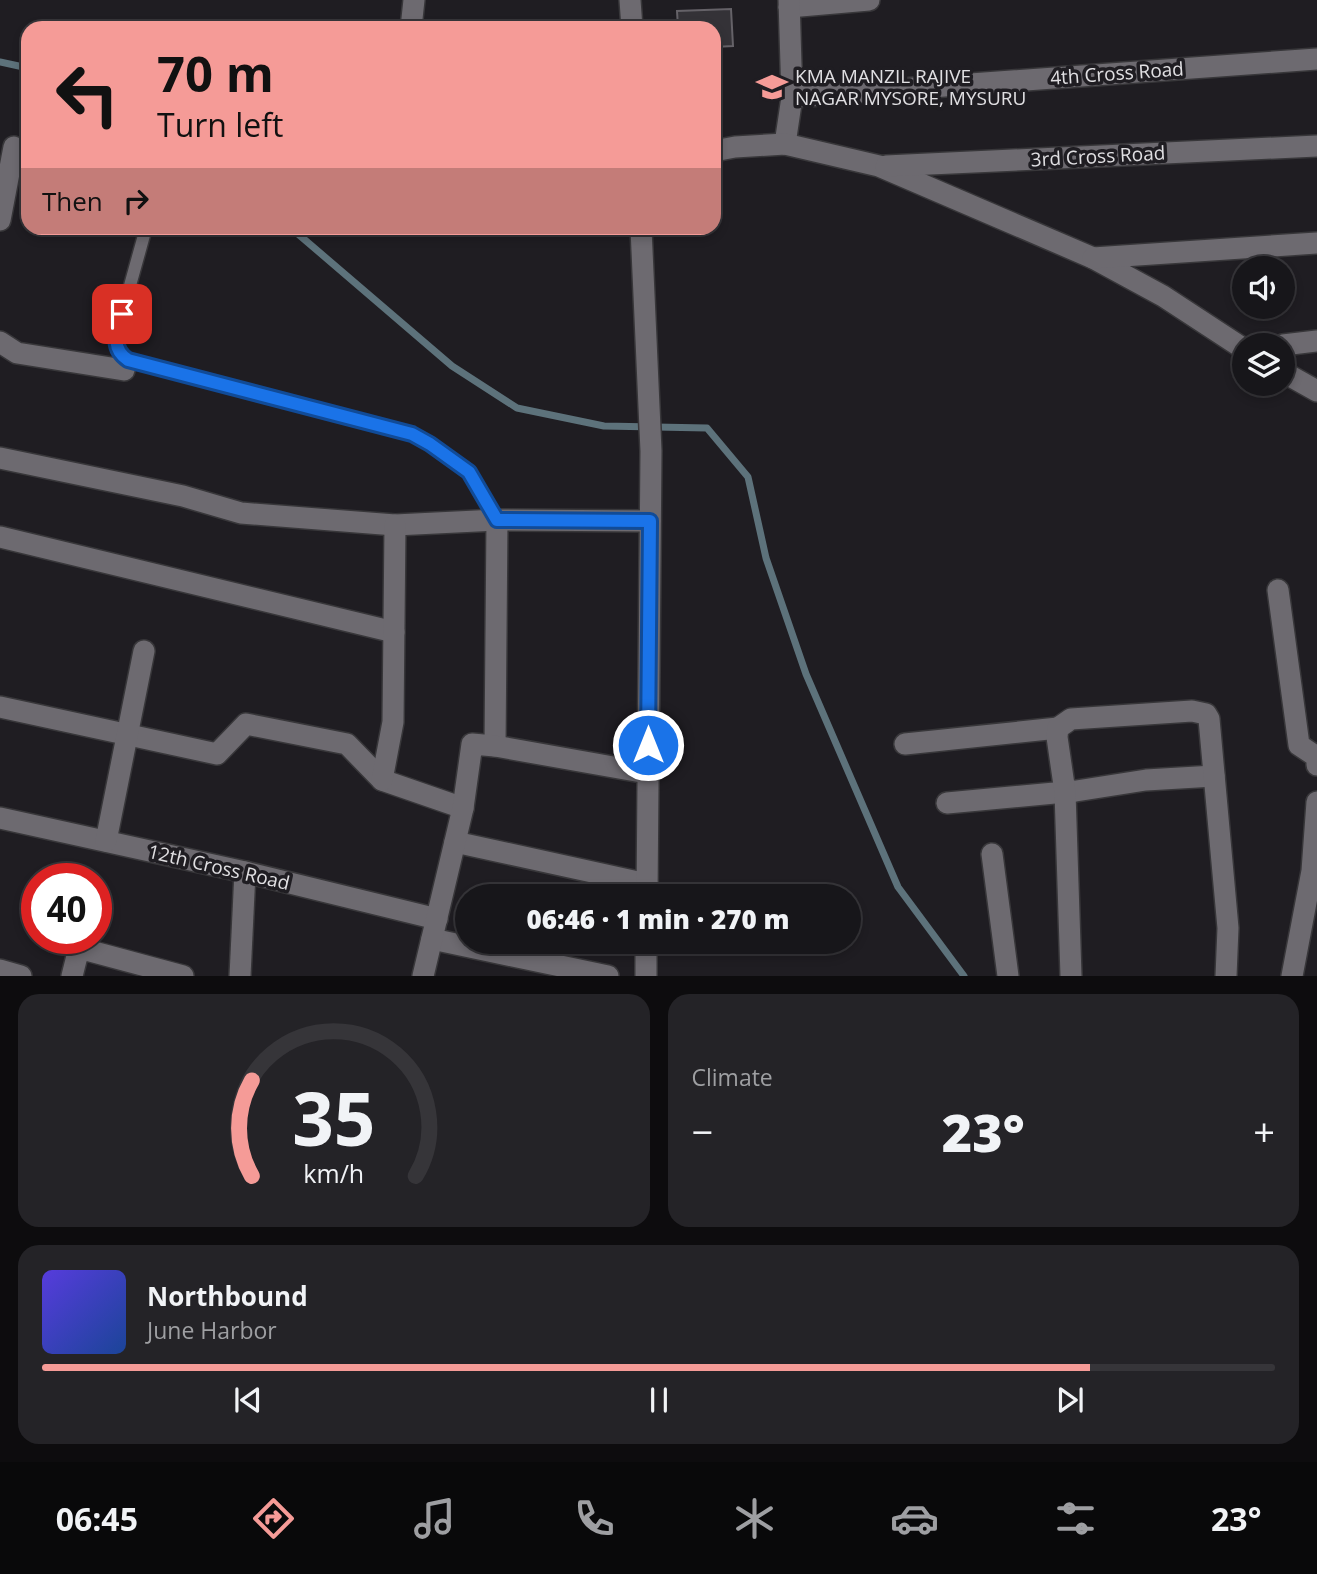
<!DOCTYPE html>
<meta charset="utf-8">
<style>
body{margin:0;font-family:"Open Sans",sans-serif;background:#242327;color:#f1f3f6;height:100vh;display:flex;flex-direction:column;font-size:26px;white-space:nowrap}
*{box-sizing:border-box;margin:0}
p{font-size:23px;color:#9e9fa2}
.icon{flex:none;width:38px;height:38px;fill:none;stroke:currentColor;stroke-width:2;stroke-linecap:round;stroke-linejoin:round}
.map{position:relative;height:976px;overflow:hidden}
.sheet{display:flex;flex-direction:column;gap:18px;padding:18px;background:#0d0c0e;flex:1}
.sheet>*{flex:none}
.hud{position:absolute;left:21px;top:21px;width:700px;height:214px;border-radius:21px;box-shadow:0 4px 10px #0003,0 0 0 2px #363539;background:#f59b97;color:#111;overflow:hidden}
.tools{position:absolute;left:1232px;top:256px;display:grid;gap:14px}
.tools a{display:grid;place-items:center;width:63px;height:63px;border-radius:50%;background:#17161a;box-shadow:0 4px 10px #0003,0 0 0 2px #363539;font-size:35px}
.speed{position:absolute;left:21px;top:863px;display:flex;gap:14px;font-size:35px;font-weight:700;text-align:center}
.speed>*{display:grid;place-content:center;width:91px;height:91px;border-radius:50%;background:#17161a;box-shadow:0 4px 10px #0003,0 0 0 2px #363539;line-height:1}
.speed .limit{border:10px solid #d22;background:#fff;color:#111}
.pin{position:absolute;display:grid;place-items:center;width:60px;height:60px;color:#fff;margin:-30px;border-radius:14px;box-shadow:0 4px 10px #0006}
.me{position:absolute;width:77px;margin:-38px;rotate:0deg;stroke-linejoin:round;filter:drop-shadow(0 0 5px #0008)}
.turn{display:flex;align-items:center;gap:24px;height:147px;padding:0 21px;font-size:32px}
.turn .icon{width:91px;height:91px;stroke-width:2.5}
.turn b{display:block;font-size:49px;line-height:60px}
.then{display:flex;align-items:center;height:66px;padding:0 21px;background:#0003;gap:14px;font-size:26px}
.big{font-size:52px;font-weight:800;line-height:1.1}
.sheet .tile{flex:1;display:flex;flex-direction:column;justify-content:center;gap:10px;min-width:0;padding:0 24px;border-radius:21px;background:#242327}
.sheet .dial{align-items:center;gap:0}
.dial svg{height:182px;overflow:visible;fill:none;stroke:#363539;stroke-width:7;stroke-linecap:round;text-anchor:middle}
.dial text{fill:#f1f3f6;stroke:none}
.song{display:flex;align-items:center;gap:21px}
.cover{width:84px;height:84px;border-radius:10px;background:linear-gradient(135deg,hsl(250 70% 55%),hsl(220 70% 35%))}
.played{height:7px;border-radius:4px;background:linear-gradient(90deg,#f59b97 85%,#363539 85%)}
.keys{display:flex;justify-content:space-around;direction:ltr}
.heat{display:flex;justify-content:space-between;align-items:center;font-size:38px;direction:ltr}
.sheet .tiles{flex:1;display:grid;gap:18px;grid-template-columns:1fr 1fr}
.tile:last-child{grid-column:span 2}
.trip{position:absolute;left:455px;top:884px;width:406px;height:70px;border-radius:35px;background:#17161a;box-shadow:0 4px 10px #0003,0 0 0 2px #363539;font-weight:800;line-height:70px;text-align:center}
.tabs{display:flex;height:112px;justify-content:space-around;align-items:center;background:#09090a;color:#9e9fa2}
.tabs .icon{width:49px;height:49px}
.tabs .on{color:#f59b97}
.tabs b{font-size:32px;color:#f1f3f6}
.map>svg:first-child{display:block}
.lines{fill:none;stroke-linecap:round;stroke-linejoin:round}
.stream{stroke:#5d727b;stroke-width:7}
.building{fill:#343237;stroke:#656268;stroke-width:2}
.lane-casing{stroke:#38373a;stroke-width:15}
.street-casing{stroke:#38373a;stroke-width:24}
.secondary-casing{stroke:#38373a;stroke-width:24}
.lane{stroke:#6d6a70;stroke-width:12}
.street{stroke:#6d6a70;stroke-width:21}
.secondary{stroke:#6d6a70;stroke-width:21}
.route-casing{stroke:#114b97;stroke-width:18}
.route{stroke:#1a73e8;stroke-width:12}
.labels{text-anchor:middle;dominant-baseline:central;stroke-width:7;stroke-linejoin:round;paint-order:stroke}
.street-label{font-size:19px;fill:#e0dfe2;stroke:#1f1d22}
.poi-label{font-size:19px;fill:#e0dfe2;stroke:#1f1d22;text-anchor:start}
</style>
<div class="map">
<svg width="1317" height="976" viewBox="0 0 1317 976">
<rect width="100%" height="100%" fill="#1f1d22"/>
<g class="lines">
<g class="stream">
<path d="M0,62L28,68"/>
<path d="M291,228L452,366L517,408L604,426L707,428L748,477L766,558L806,674L898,887L964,976"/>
</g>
</g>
<path class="building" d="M731,9L733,46L714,47V28H678L677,11Z"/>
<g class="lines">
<defs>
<path id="lane" d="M146,228L116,336C115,348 117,353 128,360L412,434L430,444L469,472L497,520"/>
<g id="street">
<path d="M789,7L869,0"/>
<path d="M411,28L414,0"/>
<path d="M792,97L1317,59"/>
<path d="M785,144L792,97L789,0"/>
<path d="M714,151L735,147L785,144L879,166L1093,258L1163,296L1244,349"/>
<path d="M886,166L1317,146"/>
<path d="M0,220L14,147"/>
<path d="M1093,258L1317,243"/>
<path d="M0,342L17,353L124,370"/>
<path d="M1283,345L1317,341"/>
<path d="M1283,372L1317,391"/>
<path d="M0,458L183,496L241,513L395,525L497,520L650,521"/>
<path d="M0,537L394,632"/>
<path d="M1278,590L1299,745L1317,757V765"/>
<path d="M0,707L217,754L246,724L347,744L382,780L463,808"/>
<path d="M905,744L1058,728"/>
<path d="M495,746L497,520"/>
<path d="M382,780L393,722L395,525"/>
<path d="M947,803L1076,791L1146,780L1214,776"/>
<path d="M0,818L245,872L437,919"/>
<path d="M106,841L144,651"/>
<path d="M455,842L647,884"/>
<path d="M992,854L1008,976"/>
<path d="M432,939L608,976"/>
<path d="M0,970L21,976"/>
<path d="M72,976L79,948L183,976"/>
<path d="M240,976L245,872"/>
<path d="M423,976L463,808L472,744L495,746L647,773"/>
<path d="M1071,976L1065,792L1057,737L1058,728L1071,719L1192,711L1206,714L1209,719L1228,928L1226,976"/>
<path d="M1292,976L1312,871L1317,802"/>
</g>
<g id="secondary">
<path d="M630,0L632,28"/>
<path d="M641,228L651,451L647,896"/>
<path d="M646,976V942"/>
</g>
</defs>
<use href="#lane" class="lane-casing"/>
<use href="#street" class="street-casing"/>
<use href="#secondary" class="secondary-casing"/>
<use href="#lane" class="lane"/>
<use href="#street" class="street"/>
<use href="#secondary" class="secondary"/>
</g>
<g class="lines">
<defs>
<path id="route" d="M122,314C117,332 110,348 128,360L412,434L430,444L469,472L497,520L650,521L648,745"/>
</defs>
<use href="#route" class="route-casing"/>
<use href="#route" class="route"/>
</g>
<defs>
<symbol id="school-bare" viewBox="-9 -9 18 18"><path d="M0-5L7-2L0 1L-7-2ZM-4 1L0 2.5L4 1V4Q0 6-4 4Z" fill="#f59b97" stroke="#1f1d22" stroke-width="2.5" paint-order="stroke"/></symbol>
</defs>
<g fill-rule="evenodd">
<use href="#school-bare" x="750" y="65" width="44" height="44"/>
</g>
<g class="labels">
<g class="street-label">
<text transform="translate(1117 73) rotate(-4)">4th Cross Road</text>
<text transform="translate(1098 156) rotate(-3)">3rd Cross Road</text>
<text transform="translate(219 867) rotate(13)">12th Cross Road</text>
</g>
<g class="poi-label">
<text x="795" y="76">KMA MANZIL RAJIVE<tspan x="795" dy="22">NAGAR MYSORE, MYSURU</tspan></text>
</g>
</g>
</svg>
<div class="tools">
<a><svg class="icon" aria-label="sound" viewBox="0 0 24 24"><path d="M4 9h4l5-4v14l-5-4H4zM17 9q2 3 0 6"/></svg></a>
<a><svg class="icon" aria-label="layers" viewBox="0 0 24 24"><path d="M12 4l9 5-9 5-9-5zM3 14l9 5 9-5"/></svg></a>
</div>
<div class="speed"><div class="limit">40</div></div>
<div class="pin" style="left:122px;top:314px;background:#d93025"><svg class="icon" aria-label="arrive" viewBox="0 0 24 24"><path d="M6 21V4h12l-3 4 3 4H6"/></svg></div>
<svg class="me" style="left:648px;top:745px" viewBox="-20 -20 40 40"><circle r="17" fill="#1a73e8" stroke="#fff" stroke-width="3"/><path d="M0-11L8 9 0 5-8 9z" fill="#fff"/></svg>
<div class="trip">06:46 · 1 min · 270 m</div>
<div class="hud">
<div class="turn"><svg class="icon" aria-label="left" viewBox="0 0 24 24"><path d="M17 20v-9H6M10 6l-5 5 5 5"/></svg><div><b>70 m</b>Turn left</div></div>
<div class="then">Then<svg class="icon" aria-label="right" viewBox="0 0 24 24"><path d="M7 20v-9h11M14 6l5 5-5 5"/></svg></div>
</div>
</div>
<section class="sheet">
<div class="tiles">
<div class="tile dial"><svg viewBox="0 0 100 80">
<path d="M14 69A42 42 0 1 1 86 69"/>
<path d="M14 69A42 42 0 0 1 14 27" stroke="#f59b97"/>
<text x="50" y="56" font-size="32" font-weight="700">35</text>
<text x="50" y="72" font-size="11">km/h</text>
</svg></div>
<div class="tile"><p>Climate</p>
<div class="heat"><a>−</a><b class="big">23°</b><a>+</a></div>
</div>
<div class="tile">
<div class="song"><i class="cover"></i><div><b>Northbound</b><p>June Harbor</p></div></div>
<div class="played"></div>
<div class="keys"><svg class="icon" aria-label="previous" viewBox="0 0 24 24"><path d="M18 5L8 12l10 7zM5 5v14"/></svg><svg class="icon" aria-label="pause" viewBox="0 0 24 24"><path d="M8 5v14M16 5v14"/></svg><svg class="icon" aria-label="next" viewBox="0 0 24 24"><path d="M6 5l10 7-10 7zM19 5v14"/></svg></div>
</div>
</div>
</section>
<nav class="tabs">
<b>06:45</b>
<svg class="icon on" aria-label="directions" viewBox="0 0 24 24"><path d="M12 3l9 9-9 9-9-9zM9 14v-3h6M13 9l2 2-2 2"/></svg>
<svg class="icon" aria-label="music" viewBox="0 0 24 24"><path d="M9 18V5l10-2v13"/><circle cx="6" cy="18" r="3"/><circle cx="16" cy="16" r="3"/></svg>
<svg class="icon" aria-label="phone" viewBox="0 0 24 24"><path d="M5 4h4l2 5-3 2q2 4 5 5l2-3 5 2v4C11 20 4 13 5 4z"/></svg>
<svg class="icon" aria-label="climate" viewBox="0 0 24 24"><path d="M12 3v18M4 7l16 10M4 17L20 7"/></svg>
<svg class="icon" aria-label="car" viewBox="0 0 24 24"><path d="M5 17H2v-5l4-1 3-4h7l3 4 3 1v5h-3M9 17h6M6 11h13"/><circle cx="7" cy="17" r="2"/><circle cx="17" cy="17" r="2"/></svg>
<svg class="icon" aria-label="filters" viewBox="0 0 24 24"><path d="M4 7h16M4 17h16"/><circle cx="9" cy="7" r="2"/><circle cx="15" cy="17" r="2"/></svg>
<b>23°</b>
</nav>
